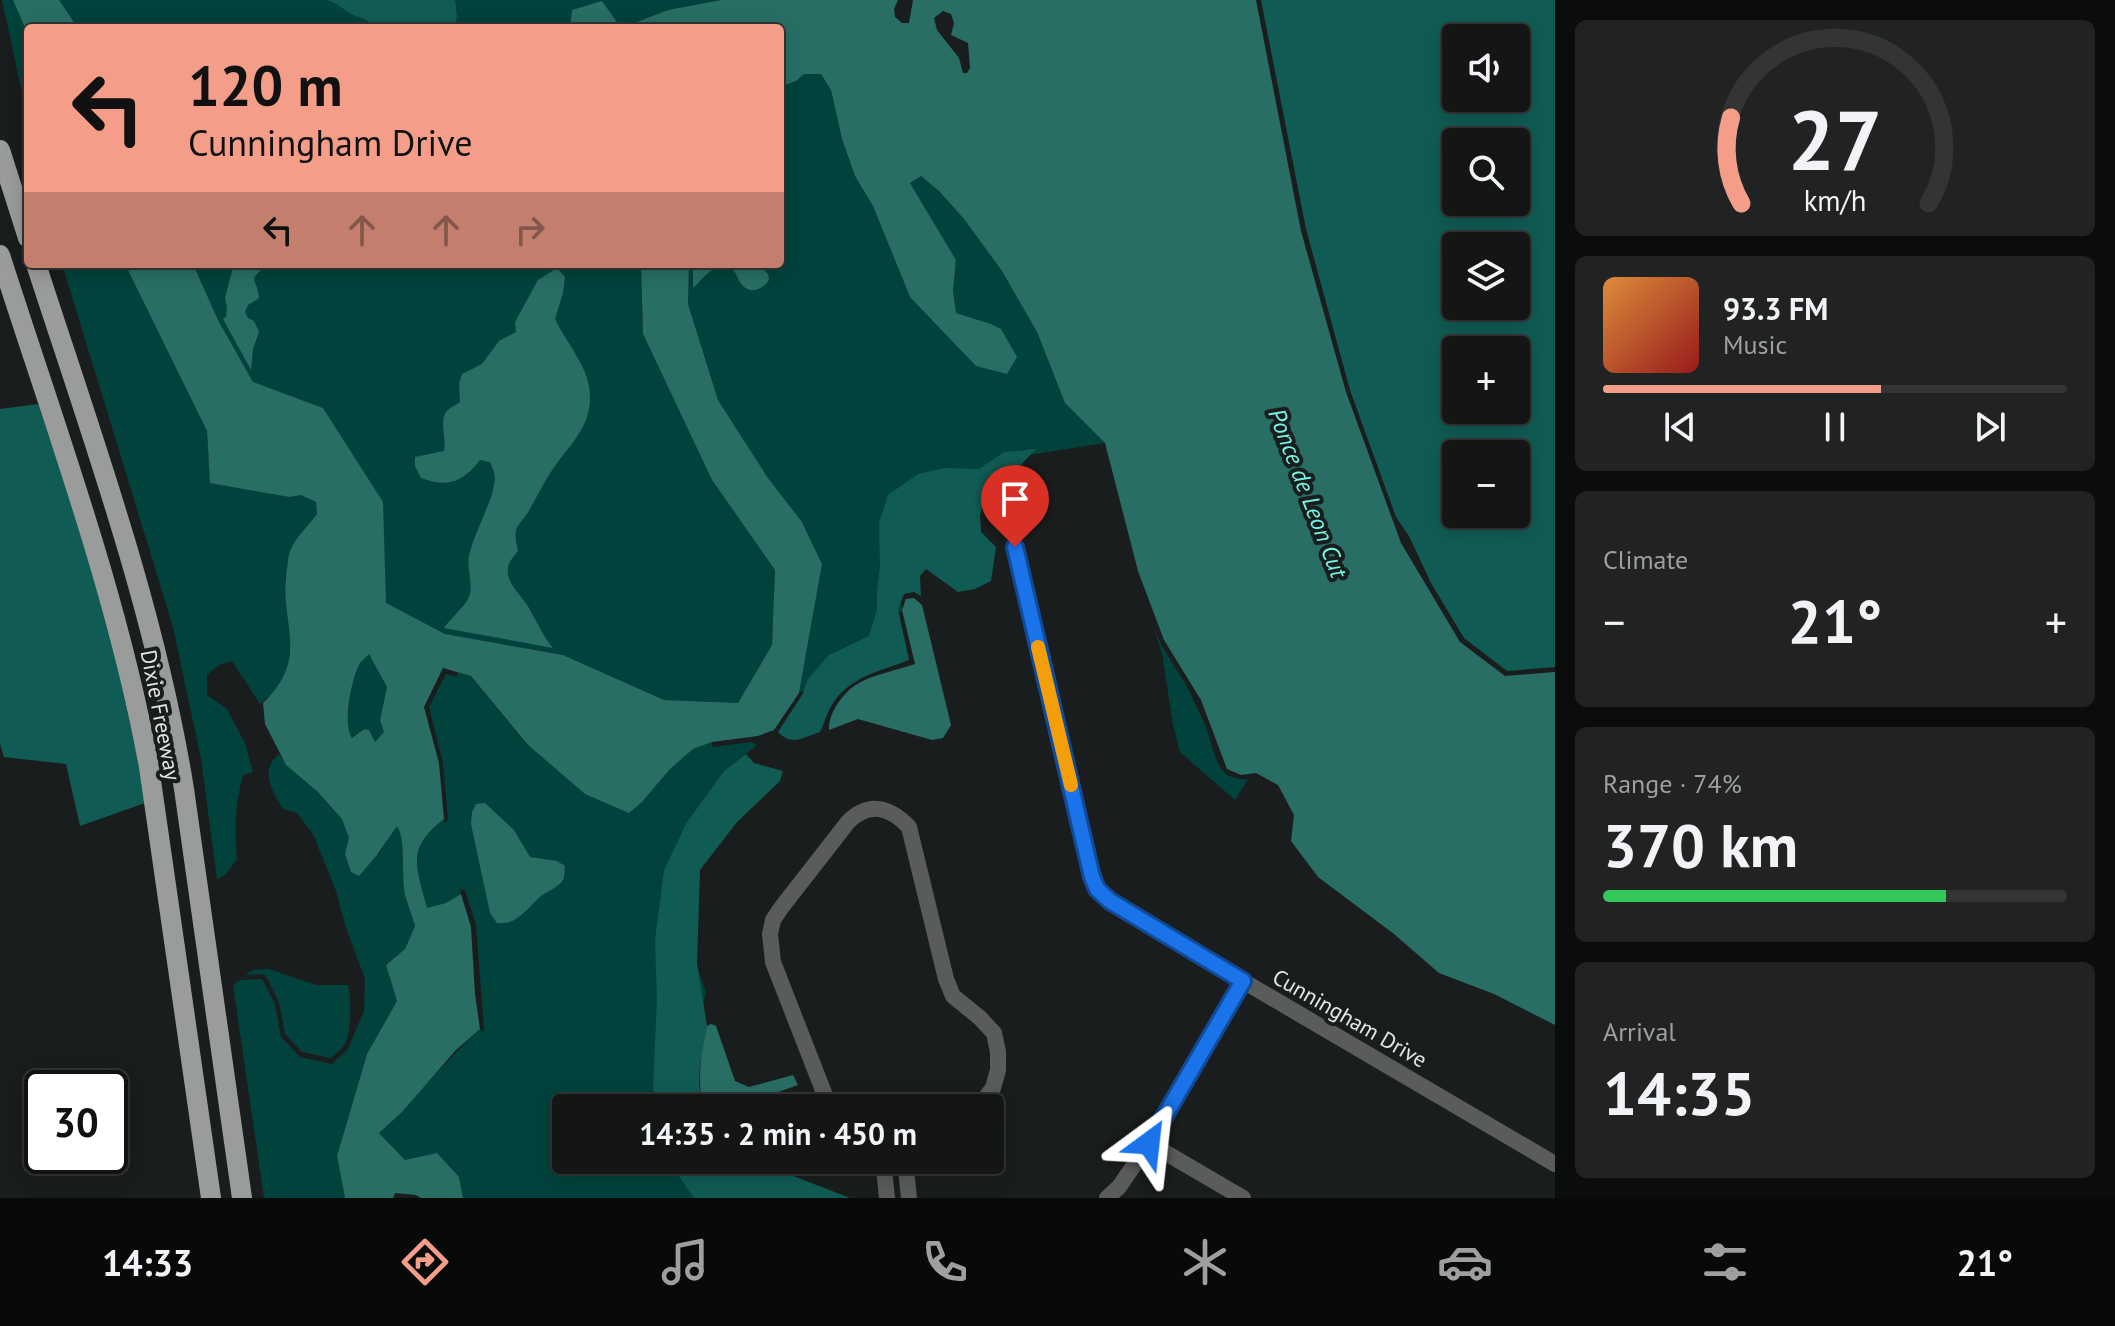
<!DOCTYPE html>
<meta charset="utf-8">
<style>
body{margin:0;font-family:"PT Sans",sans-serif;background:#212323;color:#f1f3f6;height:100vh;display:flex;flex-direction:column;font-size:30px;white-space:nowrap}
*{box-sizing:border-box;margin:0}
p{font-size:26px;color:#9d9fa1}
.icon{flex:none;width:44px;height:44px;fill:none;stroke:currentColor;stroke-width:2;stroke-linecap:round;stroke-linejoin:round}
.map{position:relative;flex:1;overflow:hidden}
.side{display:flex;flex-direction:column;gap:20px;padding:20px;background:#0b0c0c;width:560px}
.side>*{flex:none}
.guide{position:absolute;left:24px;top:24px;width:760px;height:244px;border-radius:8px;box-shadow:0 4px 20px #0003,0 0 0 2px #333535;background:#f49e89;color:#111;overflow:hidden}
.controls{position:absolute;left:1442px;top:24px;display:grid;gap:16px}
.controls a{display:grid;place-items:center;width:88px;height:88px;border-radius:8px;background:#141616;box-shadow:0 4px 20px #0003,0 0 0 2px #333535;font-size:40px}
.speed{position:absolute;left:24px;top:1070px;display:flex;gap:16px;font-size:40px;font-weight:700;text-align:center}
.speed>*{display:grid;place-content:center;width:104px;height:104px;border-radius:50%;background:#141616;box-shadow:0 4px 20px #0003,0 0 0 2px #333535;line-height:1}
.speed .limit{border:4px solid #111;border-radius:12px;background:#fff;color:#111}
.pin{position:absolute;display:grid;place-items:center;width:68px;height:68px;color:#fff;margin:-82px -34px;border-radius:50% 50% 50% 0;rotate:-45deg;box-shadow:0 0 8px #0007}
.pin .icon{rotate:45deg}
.me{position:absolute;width:88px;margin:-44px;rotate:30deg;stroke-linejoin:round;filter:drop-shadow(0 0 6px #0008)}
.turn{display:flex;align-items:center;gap:28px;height:168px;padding:0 32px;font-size:36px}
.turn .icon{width:104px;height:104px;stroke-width:2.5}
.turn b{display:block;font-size:56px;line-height:68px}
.lanes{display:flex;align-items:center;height:76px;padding:0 32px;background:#0003;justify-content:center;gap:40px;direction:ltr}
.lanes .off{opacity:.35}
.big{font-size:60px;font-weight:700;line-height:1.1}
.side .widget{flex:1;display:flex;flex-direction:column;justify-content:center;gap:12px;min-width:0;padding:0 28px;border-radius:12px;background:#212323}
.side .dial{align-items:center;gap:0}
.dial svg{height:208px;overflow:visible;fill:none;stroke:#333535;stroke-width:7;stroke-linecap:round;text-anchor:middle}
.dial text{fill:#f1f3f6;stroke:none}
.song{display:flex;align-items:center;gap:24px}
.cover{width:96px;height:96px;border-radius:12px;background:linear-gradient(135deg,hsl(30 70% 55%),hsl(0 70% 35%))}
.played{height:8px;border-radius:4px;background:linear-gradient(90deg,#f49e89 60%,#333535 60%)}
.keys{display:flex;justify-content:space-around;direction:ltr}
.heat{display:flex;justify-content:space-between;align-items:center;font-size:44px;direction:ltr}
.charge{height:12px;border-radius:6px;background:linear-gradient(90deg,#34c759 74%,#333535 0)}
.trip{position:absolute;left:552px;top:1094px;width:452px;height:80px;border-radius:8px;background:#141616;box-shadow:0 4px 20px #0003,0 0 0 2px #333535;font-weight:700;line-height:80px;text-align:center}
.menu{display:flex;height:128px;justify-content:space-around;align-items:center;background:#080909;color:#9d9fa1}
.menu .icon{width:56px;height:56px}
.menu .selected{color:#f49e89}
.menu b{font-size:36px;color:#f1f3f6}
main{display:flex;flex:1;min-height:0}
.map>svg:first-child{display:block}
.green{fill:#02423c}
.forest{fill:#105c54;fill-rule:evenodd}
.water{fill:#286e65;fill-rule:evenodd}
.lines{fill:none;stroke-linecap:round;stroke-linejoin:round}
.minor{stroke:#5a5c5c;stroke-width:16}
.major{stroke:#999c9b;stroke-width:20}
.route-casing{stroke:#114b97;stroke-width:20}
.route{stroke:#1a73e8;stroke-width:14}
.slow{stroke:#f59e0b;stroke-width:14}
.labels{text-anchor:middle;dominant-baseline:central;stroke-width:8;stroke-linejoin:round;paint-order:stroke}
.street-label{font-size:22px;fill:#e4e6e5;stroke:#1a1d1d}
.water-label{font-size:24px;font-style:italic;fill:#73f6e5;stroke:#1a1d1d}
</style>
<main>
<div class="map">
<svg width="1555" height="1198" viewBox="0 0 1555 1198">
<rect width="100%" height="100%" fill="#1a1d1d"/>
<g class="green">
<path d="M2,0H13L28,35V120Z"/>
<path d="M59,0H721L668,10L621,28L572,10L570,28H78Z"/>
<path d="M804,74H821L831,90L842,139L855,176L873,206L910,297L1001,329L991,324L956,313L953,290L956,260L910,183L921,176L939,191L964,219L1002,271L1037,332L1065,403L1105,443L1029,455L993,467L898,581L902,610L884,631L851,663L799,693L822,564L802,522L768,478L718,400L688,304L689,264H780V87L796,81Z"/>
<path d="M62,264H126L207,431L210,482L289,497L301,494L316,502L317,514L290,550L285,579L291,645L287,671L279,688L260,704L232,661L219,665L207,675V695L227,709L245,743L253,772L243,775C235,807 234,826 237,859L225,875L217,879L201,759L173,627Z"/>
<path d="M193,264H641L643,334L712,480L775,570L772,645L738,703L664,700L563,655L445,634L385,603L382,502L323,408L253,382L218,320Z"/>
<path d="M1154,629C1162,648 1174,665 1185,683C1192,695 1197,709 1204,722C1210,735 1215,765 1225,773C1230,778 1241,780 1248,779L1235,800L1180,752L1173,725L1162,653Z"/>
<path d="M369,653L387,687L380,720L385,732L374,742L363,729L352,738C342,724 352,677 360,663C363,659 366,657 369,653Z"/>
<path d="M457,672L471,676L527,745L642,802L670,769L693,749L712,742V747L751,742L757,745L724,771L687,822L691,934L697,966L706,993L698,1022L691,1108H566V1160H734L837,1198H463L459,1177L405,1160L379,1133C414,1100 444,1062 480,1029L483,1032L484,1029L476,925L465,890L460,889L461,894L446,903L427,909C418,867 405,849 444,819L445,824L448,819L443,763L429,707L446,674L457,677Z"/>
<path d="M279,754C297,782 343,801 349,836C350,841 347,849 345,854L378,855L397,825C406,840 401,875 405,895C408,905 412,916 415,926L405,949L386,965L397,1001L367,1054L337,1156L345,1198H264L233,985L240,980L262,979L275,1004L281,1037L300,1057L332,1064L348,1049L364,1011L365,979L345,925L336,891L313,834L297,813L283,809C272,791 259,770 279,754Z"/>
<path d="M269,969L316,985H348C352,998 351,1032 345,1044C342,1049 335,1054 331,1058L302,1052L285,1034L279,1002L266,976L262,974L245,975L253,970Z"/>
</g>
<g class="forest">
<path d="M327,0H455L457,16L454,28H373C368,17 360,19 351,14C342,8 337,3 327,0Z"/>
<path d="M1261,0H1555V667L1507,671L1464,638L1431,583L1409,536L1396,517L1350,390L1306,229ZM1516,38V98H1456V38ZM1516,142V202H1456V142ZM1516,246V306H1456V246ZM1516,350V410H1456V350ZM1516,454V514H1456V454Z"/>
<path d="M38,404L97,576L148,802L80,826L66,764L4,757L0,744V409Z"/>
<path d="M1036,449L1017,469L986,490L980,516L981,532L996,547L991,581L975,589L958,592L926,569L920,576L921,596L914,592L904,594L898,609L909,660C881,671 851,676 833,703C827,712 825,722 820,732C804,737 792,747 778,732L802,695L808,679L829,655L869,636L877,610V592L880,567L879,523L888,495L918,474L945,468L979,469L1004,452Z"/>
<path d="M746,754L754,763L783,771L780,781L737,822L700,870L697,964L707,1026L700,1066L699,1084L703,1108H656L653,1088L657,1001L655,940L664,870L687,822L724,771Z"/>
<path d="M670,1160H771L783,1172L850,1198H694L674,1169Z"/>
</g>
<g class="water">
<path d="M13,0H59L78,28H28V35Z"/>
<path d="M721,0H898L894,9L895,17L902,23H909L913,0H1256L1301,231L1346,392L1401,543L1460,642L1505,676L1555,672V1025L1494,994L1439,973L1394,934L1318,877L1291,841L1294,815L1278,785L1256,773L1241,775L1227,769L1201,700L1164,640L1138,571L1105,443L1065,403L1037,332L1002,271L964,219L939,191L921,176L910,183L956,260L953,290L956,313L991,324L1001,329L1017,357L1007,374L976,366L910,297L873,206L855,176L842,139L831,90L821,74H804L796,81L780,87V28H570L572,10L602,1L621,28L668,10ZM943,11L951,14L954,23L951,35L968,43L970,68L967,73H963L959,58L937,30L934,18Z"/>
<path d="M125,264H193L218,320L253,382L323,408L383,502L386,603L445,634L563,655L664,700L738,703L772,645L775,570L712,480L643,334L641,264H689L688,304L718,400L768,478L802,522L822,564L799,693L774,730L758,736L712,742L693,749L670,769L642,802L629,813L585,794L527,744L471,676L443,668L424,707L439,763L444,819C405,849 417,867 427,908L446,903L461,894L471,927L475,994L480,1029L456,1050L402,1112L379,1133L405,1160L437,1153L459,1177L463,1198H421L416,1195L395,1193L393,1198H345L337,1156L367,1054L397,1001L386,965L405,949L415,926C412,916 408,905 405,895C401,876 406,838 397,826L377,855L359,876L351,872L345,854L349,838L342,819L318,792L286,765L265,724L263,703C312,656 278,623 287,568C288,562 288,554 291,549C296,537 309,525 317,514L316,502L301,495L289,497L210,483L207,431ZM369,654L387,687L380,720L384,732L375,742L369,730L364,729L352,738C342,724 352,677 360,663C361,662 368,655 369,654Z"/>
<path d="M234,264H269C245,282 257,276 259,298L248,305L245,312L248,318L254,321L259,332L253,349L251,370L223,319L226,317L227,307L225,298Z"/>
<path d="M693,264H758L768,274L769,280C763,289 751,295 742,285C735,277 737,264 719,267C709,269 700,282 693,288Z"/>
<path d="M557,268L565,277L563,293L555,319C565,340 585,363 589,386C594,418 579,435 560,459C549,473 540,491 531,507C520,528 511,523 518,551C512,559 506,564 508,575C511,588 523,597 529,608C537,622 543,636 553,648L444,628C450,619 464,607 468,599C475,586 466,570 469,556C474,532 493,502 495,479C495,473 492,467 490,462L480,460C463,482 448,488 421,478L415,466V457L444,451C447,439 438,419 448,410C452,406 456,405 460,402L459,384L462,374L482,364L499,341L516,332L515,322L538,280Z"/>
<path d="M914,598L922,605L951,725L943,738L932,740L858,719L829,730C828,713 844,691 859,683C876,674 897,670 915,664L902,610L906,599Z"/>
<path d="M485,803L514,830L530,857L557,861L565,866C564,871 565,876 563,880C559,887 548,891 541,896C527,908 517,926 497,923L490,913L471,824L472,812L476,804Z"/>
<path d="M711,1024L716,1026L735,1081L749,1087L793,1075L798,1085L756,1100L751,1108H703C697,1076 701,1057 707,1026Z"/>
</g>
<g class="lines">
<g class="minor">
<path d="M1015,547L1092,877L1097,889L1110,901L1243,981L1555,1164"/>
<path d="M833,1108L828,1103L773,962L770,934L773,920L781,908L848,822C869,801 890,807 909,827L946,979L953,996L980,1018L994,1033L998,1052V1070L993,1088L983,1101L972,1108"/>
<path d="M1149,1143L1243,1198"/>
<path d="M883,1160L887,1198"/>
<path d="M905,1160L909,1198"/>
<path d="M1107,1198L1119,1187L1149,1143L1243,981"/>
</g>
<g class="major">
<path d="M0,150L28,238"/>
<path d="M0,255C54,424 117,592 149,767L211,1198"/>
<path d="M36,264C92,437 155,609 184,789L242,1198"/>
</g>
</g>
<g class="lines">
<defs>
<path id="route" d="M1015,547L1092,877L1097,889L1110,901L1243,981L1149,1143"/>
</defs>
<use href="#route" class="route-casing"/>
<use href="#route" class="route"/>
<path class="slow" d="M1038,647L1071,785"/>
</g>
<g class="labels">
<g class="street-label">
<text transform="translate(161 715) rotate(79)">Dixie Freeway</text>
<text transform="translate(1350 1018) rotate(30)">Cunningham Drive</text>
</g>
<g class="water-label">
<text transform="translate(1308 493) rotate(69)">Ponce de Leon Cut</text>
</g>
</g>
</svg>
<div class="controls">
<a><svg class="icon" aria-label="sound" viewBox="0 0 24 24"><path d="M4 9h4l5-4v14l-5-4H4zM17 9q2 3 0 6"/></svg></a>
<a><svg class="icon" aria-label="search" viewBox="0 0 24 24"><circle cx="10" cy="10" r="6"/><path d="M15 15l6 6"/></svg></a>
<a><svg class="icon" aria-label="layers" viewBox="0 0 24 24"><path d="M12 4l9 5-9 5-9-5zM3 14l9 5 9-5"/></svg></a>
<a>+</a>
<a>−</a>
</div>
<div class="speed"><div class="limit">30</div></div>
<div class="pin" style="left:1015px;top:547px;background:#d93025"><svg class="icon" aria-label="arrive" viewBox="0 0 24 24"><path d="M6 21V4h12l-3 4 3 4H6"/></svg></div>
<svg class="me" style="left:1149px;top:1143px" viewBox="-20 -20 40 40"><path d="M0-17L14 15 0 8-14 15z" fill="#1a73e8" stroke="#fff" stroke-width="4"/></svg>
<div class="trip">14:35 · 2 min · 450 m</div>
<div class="guide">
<div class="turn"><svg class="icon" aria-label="left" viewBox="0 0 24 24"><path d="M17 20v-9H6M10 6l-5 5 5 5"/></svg><div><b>120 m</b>Cunningham Drive</div></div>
<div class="lanes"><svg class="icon" aria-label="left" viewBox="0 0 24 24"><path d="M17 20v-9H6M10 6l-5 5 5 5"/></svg><svg class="icon off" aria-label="ahead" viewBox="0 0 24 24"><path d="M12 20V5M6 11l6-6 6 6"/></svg><svg class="icon off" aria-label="ahead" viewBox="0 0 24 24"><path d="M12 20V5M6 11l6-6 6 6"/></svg><svg class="icon off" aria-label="right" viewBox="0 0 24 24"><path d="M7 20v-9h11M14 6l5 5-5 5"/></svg></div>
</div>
</div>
<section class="side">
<div class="widget dial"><svg viewBox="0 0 100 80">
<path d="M14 69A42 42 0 1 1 86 69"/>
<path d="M14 69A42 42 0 0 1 10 36" stroke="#f49e89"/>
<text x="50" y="56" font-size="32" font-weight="700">27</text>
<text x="50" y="72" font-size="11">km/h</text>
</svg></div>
<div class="widget">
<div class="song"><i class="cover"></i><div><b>93.3 FM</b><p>Music</p></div></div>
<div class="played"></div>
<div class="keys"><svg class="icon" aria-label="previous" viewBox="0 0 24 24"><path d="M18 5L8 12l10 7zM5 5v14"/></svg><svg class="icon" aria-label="pause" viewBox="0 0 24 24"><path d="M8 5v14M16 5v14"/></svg><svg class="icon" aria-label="next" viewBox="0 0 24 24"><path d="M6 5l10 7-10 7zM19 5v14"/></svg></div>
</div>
<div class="widget"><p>Climate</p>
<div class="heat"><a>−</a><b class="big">21°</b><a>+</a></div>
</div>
<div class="widget"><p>Range · 74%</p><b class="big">370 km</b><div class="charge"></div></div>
<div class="widget"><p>Arrival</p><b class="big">14:35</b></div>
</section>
</main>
<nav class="menu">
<b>14:33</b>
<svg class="icon selected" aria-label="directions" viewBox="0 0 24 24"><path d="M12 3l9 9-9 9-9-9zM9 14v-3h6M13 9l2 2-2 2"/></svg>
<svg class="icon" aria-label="music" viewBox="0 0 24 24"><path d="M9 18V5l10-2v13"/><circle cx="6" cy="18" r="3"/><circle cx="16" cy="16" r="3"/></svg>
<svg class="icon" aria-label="phone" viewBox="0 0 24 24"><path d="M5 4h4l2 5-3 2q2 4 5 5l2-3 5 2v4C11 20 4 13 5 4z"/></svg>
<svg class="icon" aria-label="climate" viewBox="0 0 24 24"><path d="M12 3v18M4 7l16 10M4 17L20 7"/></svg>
<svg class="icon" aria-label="car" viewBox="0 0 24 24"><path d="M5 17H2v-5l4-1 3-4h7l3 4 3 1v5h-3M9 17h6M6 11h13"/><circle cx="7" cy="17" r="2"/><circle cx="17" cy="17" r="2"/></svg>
<svg class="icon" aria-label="filters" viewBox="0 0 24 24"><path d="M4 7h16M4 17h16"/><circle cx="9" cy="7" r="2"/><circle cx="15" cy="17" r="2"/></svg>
<b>21°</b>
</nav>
